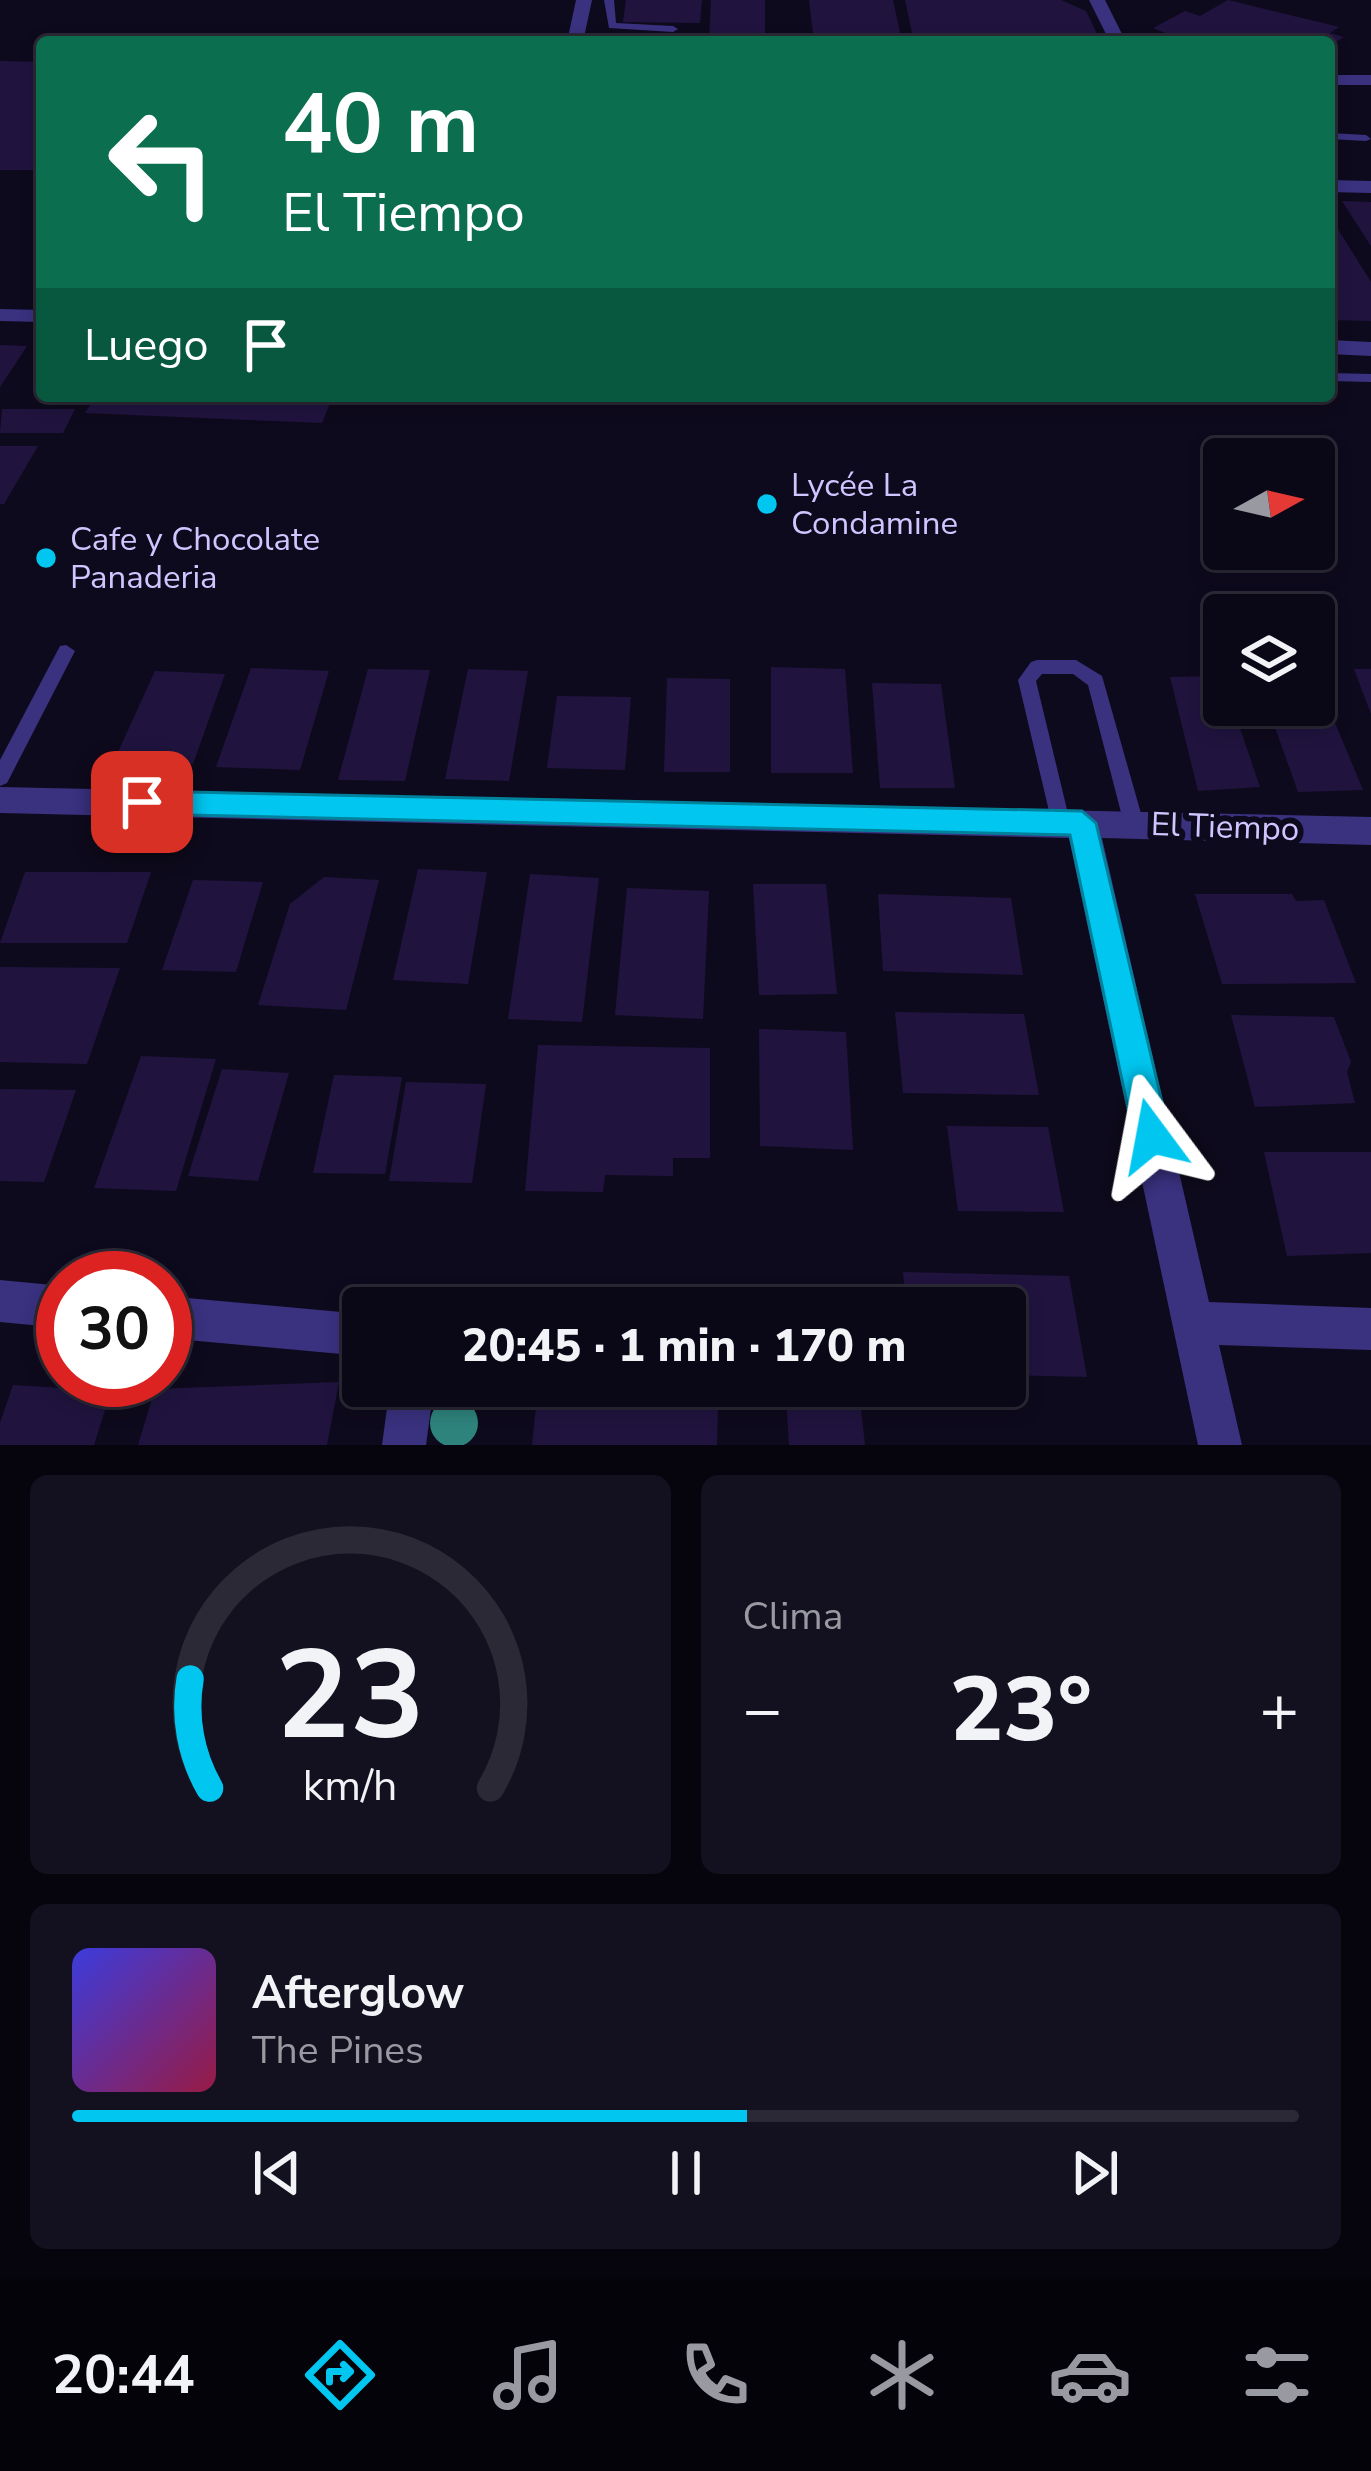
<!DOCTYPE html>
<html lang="es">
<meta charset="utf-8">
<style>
body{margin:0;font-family:"Nunito Sans",sans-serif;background:#13111f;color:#f1f3f6;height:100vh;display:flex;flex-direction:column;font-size:45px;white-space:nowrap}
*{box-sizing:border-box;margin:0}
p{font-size:39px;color:#999aa1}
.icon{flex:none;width:66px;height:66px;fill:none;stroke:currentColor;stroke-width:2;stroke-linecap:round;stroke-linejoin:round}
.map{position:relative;height:1445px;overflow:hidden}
.panel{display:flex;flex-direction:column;gap:30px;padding:30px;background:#06040c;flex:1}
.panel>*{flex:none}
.guide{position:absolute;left:36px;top:36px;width:1299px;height:366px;border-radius:12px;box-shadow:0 6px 18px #0003,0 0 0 3px #2a2935;background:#0b6e4f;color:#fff;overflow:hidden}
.needle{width:78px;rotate:82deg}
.buttons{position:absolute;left:1203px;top:438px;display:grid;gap:24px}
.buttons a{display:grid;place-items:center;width:132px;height:132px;border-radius:12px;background:#0a0816;box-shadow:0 6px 18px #0003,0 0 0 3px #2a2935;font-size:60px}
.speed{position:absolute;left:36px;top:1251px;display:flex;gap:24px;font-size:60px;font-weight:700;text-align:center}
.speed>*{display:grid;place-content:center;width:156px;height:156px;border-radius:50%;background:#0a0816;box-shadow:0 6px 18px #0003,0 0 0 3px #2a2935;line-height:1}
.speed .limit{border:18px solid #d22;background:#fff;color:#111}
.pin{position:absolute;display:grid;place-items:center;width:102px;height:102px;color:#fff;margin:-51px;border-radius:24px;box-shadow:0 6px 18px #0006}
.me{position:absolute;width:132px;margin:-66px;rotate:347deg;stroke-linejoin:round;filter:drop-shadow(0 0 9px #0008)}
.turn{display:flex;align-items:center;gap:42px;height:252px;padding:0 48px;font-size:54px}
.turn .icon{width:156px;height:156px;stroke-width:2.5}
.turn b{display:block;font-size:84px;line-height:102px}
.then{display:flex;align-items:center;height:114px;padding:0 48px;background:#0003;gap:24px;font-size:45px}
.big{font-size:90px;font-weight:800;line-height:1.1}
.panel .card{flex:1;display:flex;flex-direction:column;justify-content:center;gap:18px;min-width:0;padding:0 42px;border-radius:18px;background:#13111f}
.panel .dial{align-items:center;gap:0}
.dial svg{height:312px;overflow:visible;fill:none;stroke:#2a2935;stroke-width:7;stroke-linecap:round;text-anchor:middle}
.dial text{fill:#f1f3f6;stroke:none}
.song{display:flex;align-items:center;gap:36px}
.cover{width:144px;height:144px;border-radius:18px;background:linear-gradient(135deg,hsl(240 70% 55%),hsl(340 70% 35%))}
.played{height:12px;border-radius:6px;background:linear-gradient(90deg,#00c6f0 55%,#2a2935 55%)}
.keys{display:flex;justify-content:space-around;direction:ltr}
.heat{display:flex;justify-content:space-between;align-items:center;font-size:66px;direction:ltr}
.panel .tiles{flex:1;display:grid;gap:30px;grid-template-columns:1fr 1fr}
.card:last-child{grid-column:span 2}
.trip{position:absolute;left:342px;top:1287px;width:684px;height:120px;border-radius:12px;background:#0a0816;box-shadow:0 6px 18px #0003,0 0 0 3px #2a2935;font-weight:800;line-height:120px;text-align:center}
.menu{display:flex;height:192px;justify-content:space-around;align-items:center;background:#040309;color:#999aa1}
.menu .icon{width:84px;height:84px}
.menu .current{color:#00c6f0}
.menu b{font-size:54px;color:#f1f3f6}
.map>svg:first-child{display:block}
.building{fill:#20143f}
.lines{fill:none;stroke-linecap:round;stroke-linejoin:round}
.service{fill:#3a317f;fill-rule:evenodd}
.minor{fill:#3a317f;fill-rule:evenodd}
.tree{fill:#2e847d}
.route{fill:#00c6f0;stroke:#00819c;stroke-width:3}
.poi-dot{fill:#00c6f0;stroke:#0e0a1d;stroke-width:4.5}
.labels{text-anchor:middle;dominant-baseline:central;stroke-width:12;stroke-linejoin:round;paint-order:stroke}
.poi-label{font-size:33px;fill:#d0c5ff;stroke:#0e0a1d;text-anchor:start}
.street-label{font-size:33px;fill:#d0c5ff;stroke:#0e0a1d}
</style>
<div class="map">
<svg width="1371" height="1445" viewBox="0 0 1371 1445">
<rect width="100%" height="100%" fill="#0e0a1d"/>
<g class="building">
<path d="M626,0H702L700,23L623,22Z"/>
<path d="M711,0H765V42L709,41Z"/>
<path d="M809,0H893L902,42H814Z"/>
<path d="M905,0H1061L1086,11L1101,42H914Z"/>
<path d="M1228,0L1339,27L1330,33L1344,37L1329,46L1167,42L1158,39L1168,34L1153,28L1185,11L1200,16Z"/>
<path d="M0,61L42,62V170H0Z"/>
<path d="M1342,201L1371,202V246Z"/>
<path d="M1329,215L1371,282V321L1329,320Z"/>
<path d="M0,345L27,346L0,387Z"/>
<path d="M96,396H333L322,423L85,413Z"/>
<path d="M2,409H75L63,433H0Z"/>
<path d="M0,446H38L4,504H0Z"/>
<path d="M771,667L845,669L853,773H771Z"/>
<path d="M251,668L329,671L300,770L216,767Z"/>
<path d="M368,669L430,670L405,781L338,780Z"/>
<path d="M468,669L528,671L509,781L445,779Z"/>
<path d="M1354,669H1371V714Z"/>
<path d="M155,671L225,674L193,764L113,763Z"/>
<path d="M1314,672L1363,790L1298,792L1267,705H1314Z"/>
<path d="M1223,676L1224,705H1232L1260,787L1198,791L1170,677Z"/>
<path d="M667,678L730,679V772H664Z"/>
<path d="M872,683L941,684L955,788H880Z"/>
<path d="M557,696L631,697L625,770L547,768Z"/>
<path d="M418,869L487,872L468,984L393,980Z"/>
<path d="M25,872H151L127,943H0Z"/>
<path d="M530,874L599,878L582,1022L508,1019Z"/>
<path d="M324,877L379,880L346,1010L258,1005L290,904Z"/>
<path d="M193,880L263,882L236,972L162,970Z"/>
<path d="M753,884H826L837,994L759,995Z"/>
<path d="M627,888L709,891L703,1019L615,1015Z"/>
<path d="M878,894L1011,898L1023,975L883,971Z"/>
<path d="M1195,894H1292L1296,901L1324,900L1356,983L1222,984Z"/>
<path d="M0,967L120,968L87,1064L0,1062Z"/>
<path d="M895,1012L1024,1014L1039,1095L903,1093Z"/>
<path d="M1231,1015L1334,1017L1351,1062L1347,1072L1355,1103L1255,1107Z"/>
<path d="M759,1029L846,1032L853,1150L760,1146Z"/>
<path d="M538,1045L710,1048V1158H673V1176L605,1175L603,1192L525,1191Z"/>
<path d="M141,1056L216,1059L176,1191L94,1188Z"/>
<path d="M222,1069L289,1073L258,1181L188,1176Z"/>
<path d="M334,1075L402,1077L385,1174L313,1173Z"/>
<path d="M406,1082L486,1084L472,1183L389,1181Z"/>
<path d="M0,1089L76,1090L44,1182L0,1181Z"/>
<path d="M947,1126L1048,1127L1064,1212L958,1211Z"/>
<path d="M1264,1152H1371V1253L1287,1256Z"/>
<path d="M903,1272L1069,1276L1087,1377L1005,1375V1308H906Z"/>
<path d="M339,1382L327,1445H138L155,1389Z"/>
<path d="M13,1385L111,1391L94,1445H0V1423Z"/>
<path d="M859,1391L865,1445H789L786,1395Z"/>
<path d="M537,1396L718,1407L717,1445H532Z"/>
</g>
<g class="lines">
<g class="service">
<path d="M604,0H614L616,23L673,26L678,29L673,32L609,28Z"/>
<path d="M1329,133L1366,135L1371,139L1366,141L1329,139Z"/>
<path d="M1329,373L1371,374V382L1329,381Z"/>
<path d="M66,645L75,651L7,783L0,786V760L60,646Z"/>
<path d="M1037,660H1076L1102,676L1144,824L1141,830L1134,832L1127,830L1124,824L1088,685L1073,674H1042L1036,681L1070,822L1067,828L1060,830L1053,828L1018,680L1031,662Z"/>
</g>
<g class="minor">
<path d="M576,0H592L583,42H567Z"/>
<path d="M1089,0H1105L1126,42H1110Z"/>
<rect x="1329" y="75" width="42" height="10"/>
<path d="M1329,180L1371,181V193L1329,192Z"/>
<path d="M0,309L42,310V322L0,321Z"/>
<path d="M1329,340L1371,342V356L1329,354Z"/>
<path d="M0,787L1371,817V845L1102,838L1209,1302L1371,1308V1350L1219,1345L1242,1445H1198L1069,838L0,813Z"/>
<path d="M0,1280L63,1286V1328L0,1322Z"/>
<path d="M165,1296L363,1314V1356L165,1338Z"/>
<path d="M390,1386H434L426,1445H382Z"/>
</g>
</g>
<circle class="tree" cx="454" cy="1423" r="24"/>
<path class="route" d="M142,791L1082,811L1096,823L1170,1136L1164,1148L1152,1153L1140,1148L1134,1136L1070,835L142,814L128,802Z"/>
<g class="poi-dot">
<circle cx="767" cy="504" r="12"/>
<circle cx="46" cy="558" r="12"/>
</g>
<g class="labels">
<g class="poi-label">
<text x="791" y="485">Lycée La<tspan x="791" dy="38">Condamine</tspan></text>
<text x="70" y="539">Cafe y Chocolate<tspan x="70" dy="38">Panaderia</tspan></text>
</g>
<g class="street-label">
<text transform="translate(1225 827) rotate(2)">El Tiempo</text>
</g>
</g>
</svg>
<div class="buttons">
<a><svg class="needle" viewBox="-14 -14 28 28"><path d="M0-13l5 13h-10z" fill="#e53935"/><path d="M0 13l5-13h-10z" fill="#999aa1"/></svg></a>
<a><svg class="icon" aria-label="layers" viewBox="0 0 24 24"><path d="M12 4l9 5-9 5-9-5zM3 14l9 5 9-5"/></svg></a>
</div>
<div class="speed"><div class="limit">30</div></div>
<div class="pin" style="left:142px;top:802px;background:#d93025"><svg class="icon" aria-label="arrive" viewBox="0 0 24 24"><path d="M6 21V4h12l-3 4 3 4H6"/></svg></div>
<svg class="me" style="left:1152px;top:1136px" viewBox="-20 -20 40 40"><path d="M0-17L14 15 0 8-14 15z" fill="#00c6f0" stroke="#fff" stroke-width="4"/></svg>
<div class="trip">20:45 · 1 min · 170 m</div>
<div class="guide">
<div class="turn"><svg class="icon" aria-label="left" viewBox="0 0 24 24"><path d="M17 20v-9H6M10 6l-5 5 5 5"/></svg><div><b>40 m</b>El Tiempo</div></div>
<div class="then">Luego<svg class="icon" aria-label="arrive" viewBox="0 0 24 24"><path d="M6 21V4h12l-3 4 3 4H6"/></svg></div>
</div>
</div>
<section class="panel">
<div class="tiles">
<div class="card dial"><svg viewBox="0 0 100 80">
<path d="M14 69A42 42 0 1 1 86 69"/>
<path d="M14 69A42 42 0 0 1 9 41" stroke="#00c6f0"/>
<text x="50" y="56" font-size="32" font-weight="700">23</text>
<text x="50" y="72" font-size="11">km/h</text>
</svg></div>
<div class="card"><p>Clima</p>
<div class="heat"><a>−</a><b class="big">23°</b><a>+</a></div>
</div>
<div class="card">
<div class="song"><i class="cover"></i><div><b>Afterglow</b><p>The Pines</p></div></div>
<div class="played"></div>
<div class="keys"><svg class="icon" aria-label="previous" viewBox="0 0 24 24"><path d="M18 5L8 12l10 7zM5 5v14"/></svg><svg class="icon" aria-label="pause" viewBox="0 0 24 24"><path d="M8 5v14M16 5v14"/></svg><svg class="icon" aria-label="next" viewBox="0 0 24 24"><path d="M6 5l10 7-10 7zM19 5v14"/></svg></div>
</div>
</div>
</section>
<nav class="menu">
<b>20:44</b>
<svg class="icon current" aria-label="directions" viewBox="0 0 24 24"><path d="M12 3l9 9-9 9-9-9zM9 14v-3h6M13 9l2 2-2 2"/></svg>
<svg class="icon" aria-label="music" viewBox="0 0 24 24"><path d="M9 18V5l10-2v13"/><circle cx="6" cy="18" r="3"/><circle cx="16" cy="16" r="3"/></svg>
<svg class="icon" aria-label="phone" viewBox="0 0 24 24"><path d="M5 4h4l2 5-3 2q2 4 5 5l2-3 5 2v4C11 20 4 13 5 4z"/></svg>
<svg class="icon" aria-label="climate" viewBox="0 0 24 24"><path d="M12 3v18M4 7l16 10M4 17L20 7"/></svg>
<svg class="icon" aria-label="car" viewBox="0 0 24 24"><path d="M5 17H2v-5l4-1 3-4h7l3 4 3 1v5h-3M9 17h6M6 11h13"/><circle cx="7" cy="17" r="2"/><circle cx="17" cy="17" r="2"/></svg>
<svg class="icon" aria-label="filters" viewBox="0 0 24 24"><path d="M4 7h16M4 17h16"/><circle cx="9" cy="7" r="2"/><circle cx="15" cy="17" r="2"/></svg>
</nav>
